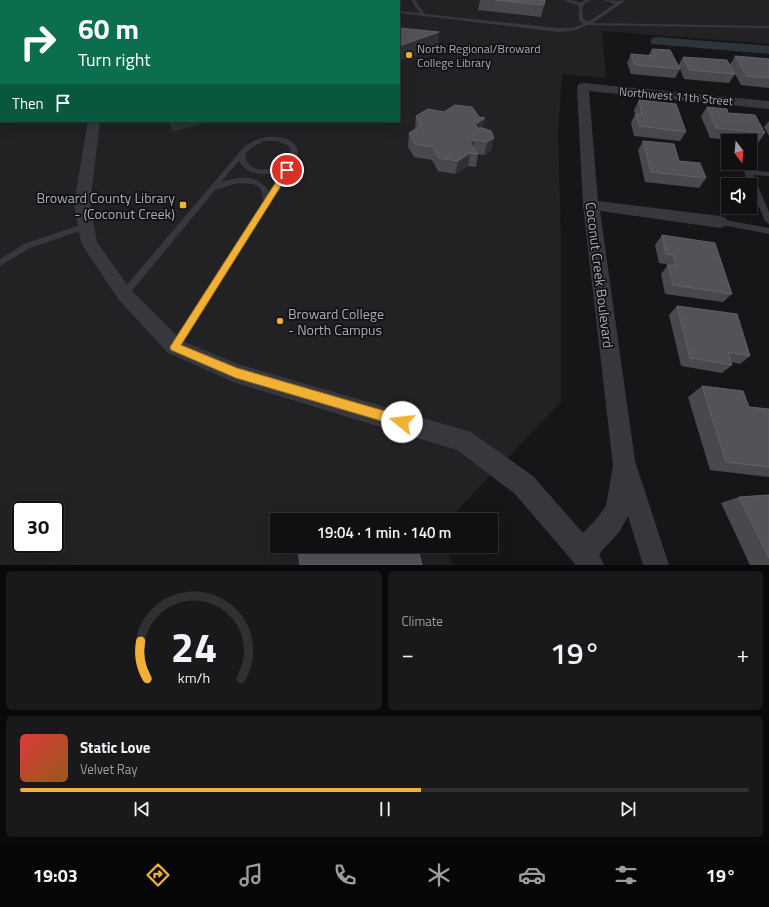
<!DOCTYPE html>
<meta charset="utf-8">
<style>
body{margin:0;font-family:"Titillium Web",sans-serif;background:#19191b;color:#f1f3f6;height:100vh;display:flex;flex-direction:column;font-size:15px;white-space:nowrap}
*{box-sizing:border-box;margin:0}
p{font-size:13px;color:#9c9d9f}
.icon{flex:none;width:22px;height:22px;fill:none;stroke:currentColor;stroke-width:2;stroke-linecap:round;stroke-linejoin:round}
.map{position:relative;height:565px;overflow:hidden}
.panel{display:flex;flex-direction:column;gap:6px;padding:6px;background:#09090a;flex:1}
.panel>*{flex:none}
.hud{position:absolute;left:0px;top:0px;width:400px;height:122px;box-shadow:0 4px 16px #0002,0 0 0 1px #303032;background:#0b6e4f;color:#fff;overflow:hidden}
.needle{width:26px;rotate:164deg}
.buttons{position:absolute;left:721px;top:134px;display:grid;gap:8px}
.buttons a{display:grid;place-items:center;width:36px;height:36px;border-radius:0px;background:#101012;box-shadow:0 4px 16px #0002,0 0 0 1px #303032;font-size:20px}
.speed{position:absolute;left:12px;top:501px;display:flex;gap:8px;font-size:20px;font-weight:700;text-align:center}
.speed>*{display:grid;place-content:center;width:52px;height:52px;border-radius:50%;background:#101012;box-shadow:0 4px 16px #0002,0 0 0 1px #303032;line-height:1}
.speed .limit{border:2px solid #111;border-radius:6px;background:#fff;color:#111}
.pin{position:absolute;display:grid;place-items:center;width:34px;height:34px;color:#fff;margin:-17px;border:2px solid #fff;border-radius:50%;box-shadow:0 1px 4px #0007}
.me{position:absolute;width:44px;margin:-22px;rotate:286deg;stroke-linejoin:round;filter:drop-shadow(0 0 3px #0008)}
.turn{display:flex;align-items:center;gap:14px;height:84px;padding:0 12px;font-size:18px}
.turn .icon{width:52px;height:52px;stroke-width:2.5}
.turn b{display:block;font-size:28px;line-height:34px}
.then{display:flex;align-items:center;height:38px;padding:0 12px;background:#0003;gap:8px;font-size:15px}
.big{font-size:30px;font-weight:600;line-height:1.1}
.panel .tile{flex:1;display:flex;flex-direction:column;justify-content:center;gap:6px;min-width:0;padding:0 14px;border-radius:6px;background:#19191b}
.panel .dial{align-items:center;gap:0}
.dial svg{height:104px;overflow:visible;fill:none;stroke:#303032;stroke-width:7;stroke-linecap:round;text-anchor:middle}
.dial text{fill:#f1f3f6;stroke:none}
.song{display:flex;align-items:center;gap:12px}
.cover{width:48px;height:48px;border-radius:6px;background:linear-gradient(135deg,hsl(0 70% 55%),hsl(30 70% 35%))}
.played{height:4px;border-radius:2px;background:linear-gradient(90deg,#f2b134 55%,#303032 55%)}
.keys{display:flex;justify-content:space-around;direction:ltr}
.heat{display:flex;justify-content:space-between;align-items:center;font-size:22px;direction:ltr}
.panel .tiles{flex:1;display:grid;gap:6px;grid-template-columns:1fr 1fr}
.tile:last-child{grid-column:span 2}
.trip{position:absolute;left:270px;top:513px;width:228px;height:40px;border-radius:0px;background:#101012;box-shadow:0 4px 16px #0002,0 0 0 1px #303032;font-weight:600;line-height:40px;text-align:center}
.tabs{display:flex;height:64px;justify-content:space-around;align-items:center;background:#060607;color:#9c9d9f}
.tabs .icon{width:28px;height:28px}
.tabs .selected{color:#f2b134}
.tabs b{font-size:18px;color:#f1f3f6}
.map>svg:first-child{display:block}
.built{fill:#222225;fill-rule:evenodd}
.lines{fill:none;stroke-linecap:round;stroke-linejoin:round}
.canal{fill:#2c353c;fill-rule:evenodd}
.lane{fill:#37383d;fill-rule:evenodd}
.street{fill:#37383d;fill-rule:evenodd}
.wall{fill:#47494d}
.shaded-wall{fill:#2f3033}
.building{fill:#525359;stroke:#5f6168}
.route{fill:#f2b134;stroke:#9d7322}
.poi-dot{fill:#f2b134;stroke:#111113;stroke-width:1.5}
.labels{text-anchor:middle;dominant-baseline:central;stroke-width:3.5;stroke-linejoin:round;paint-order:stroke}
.far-poi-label{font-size:12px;fill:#a8adb8;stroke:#111113;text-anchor:start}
.far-street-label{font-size:12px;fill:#a8adb8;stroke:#111113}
.poi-label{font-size:14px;fill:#a8adb8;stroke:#111113;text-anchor:end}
.street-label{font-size:14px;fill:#a8adb8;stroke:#111113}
</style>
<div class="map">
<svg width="769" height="565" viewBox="0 0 769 565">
<rect width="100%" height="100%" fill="#161618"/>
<path class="built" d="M0,0H769V44L602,31L606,78L562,74L558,132L561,240V402L448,520H277V546H446L452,565H0ZM1,1H399V121H1ZM21,510H55V544H21Z"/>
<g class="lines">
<path class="canal" d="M657,37L769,46V54L652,44L650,41L652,38Z"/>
<g class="lane">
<path d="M283,0H296V1H284Z"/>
<path d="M411,0H415L425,14L558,28H572L584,24L579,20V6L564,0H571L580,3L585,0H591L584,4L582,9L583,19L588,22L615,4L603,0L618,1L626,0L593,23L769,26V28L588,25L573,31L558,32L399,13V11L420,13Z"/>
<path d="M266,137C282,136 302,139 297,160L179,350L175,351L171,350L170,347L171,344L263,201L262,192L259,187L253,184L238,183L215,190L127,297H121L119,294L244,147L255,140ZM264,141H277L289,146L291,154L289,161C274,168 249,179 245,154L251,148ZM239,161C248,177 267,176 283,170L269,192C257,173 240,177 221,182Z"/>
<path d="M745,170L769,172V176L753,175L769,212V224L765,221L744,172Z"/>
<path d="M720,219L769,228V234L717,224L716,222L717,220Z"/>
<path d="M86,223L89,224L90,226L89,228L30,248L0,266V259L24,244Z"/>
</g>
<g class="street">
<path d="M165,0H176L164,1Z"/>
<path d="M583,83L769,101V109L589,91L598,201L720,216L726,218L728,222L726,226L720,228L600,211L635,461L669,565H643L628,516L620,531L599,554L604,565H576L515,494L457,450L236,383L168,353L118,299L81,243L74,204L88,121H100L90,204L97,242L130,289L182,341L238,364L471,432L533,476L583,533L597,518L606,506L613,466L583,205L577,87L579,84Z"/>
</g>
</g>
<g class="wall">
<path d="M363,0H389L387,1H372Z"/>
<path d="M480,0H545L544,5L541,17L478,10Z"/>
<path d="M652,49L678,66L683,57L730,65L735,56L769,59V88L741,85L735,74L729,83L684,79L680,69L675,78L631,74L627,63L631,54L648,56Z"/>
<path d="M639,100L686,132L680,141L634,136L631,123L635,114L634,110Z"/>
<path d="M707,107L728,113L765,133L758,143L750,142V141H742L710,138L701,116Z"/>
<path d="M416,116L483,128L491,151L484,155L478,154L476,167L468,166L455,174L438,171L432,160L414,157L408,147L409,133L415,129Z"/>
<path d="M769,121V136L764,127Z"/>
<path d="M643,141L679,161L706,178L699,188L645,182L638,150Z"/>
<path d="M662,235L732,294L723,302L665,294L661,274L667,266L666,264L659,263L655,245Z"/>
<path d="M677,306L750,356L740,364L731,362L732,365L722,373L681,366L669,315Z"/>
<path d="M702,386L749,407L769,409V477L710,470L688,397Z"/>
<path d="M769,495V565H750L721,503L739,497Z"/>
</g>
<g class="shaded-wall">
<path d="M439,32L438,48L399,61V46Z"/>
<path d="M485,118L482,131L472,138L475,124Z"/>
<path d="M168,121H210L173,132Z"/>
<path d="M494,138L491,151L484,155L487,142Z"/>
<path d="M474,140L472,153H470L468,166L455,174L458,161L470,143Z"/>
</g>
<g class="building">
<path d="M495,0H545L544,5Z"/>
<path d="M399,28L439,32L399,46Z"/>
<path d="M652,49L670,50L680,69L635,65L631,54L655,56Z"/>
<path d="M735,56L769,59V78L747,76Z"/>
<path d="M683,57L727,60L735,74L689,70Z"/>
<path d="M639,100L676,104L686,132L639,126L636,114L642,115Z"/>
<path d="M455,105L472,107L479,117L485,118L475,124L477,128H483L491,131L494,138L487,142L474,140L470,143L478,154L470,153L458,161L439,158L433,147L415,144L409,133L421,126L416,116L428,109L444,112Z"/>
<path d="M707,107L727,109L728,113L755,115L765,133L716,128Z"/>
<path d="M643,141L674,144L679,161L700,163L706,178L651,172Z"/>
<path d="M662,235L715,243L732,294L673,285L668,265L676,266L673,255L666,254Z"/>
<path d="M677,306L737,314L750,356L728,352L732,365L690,358Z"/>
<path d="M702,386L743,391L749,407L769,409V467L726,462Z"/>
<path d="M769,495V558L739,497Z"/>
<path d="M410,518L411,520H404Z"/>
<path d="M313,546H417L422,565H300L298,550Z"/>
</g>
<path class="route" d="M287,167L291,170L181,345L237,368L402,416L405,418L407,422L405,426L402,427L236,378L171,350L170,347L285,168Z"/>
<g class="poi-dot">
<circle cx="409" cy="55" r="4"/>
<rect x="179" y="201" width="8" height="8" rx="2"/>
<circle cx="280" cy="321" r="4"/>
</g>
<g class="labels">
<g class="far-poi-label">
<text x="417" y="48">North Regional/Broward<tspan x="417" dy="14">College Library</tspan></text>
</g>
<g class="far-street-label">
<text transform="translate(676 96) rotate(5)">Northwest 11th Street</text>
</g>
<g class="poi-label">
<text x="175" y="197">Broward County Library<tspan x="175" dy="16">- (Coconut Creek)</tspan></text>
<text x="288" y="313" text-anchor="start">Broward College<tspan x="288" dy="16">- North Campus</tspan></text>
</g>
<g class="street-label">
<text transform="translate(600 275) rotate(83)">Coconut Creek Boulevard</text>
</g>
</g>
</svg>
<div class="buttons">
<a><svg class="needle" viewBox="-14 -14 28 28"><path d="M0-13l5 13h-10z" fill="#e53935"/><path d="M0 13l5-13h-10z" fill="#9c9d9f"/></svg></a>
<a><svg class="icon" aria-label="sound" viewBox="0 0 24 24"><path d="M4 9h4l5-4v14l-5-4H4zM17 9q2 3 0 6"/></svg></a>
</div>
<div class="speed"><div class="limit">30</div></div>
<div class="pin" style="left:287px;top:170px;background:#d93025"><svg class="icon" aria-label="arrive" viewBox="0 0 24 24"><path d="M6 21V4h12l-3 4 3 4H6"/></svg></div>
<svg class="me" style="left:402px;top:422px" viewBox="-20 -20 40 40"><circle r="19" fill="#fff"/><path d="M0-13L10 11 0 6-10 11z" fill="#f2b134"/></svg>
<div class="trip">19:04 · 1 min · 140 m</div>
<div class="hud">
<div class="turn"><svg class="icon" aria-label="right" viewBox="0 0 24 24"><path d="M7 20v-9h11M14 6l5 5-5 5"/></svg><div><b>60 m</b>Turn right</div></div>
<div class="then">Then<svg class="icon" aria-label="arrive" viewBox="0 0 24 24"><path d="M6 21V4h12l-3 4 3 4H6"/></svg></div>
</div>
</div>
<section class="panel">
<div class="tiles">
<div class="tile dial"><svg viewBox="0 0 100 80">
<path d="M14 69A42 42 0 1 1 86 69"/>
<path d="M14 69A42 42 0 0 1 9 40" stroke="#f2b134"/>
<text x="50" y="56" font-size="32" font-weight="700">24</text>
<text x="50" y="72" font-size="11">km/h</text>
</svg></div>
<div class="tile"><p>Climate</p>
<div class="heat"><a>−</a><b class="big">19°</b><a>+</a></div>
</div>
<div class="tile">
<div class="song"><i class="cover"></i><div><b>Static Love</b><p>Velvet Ray</p></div></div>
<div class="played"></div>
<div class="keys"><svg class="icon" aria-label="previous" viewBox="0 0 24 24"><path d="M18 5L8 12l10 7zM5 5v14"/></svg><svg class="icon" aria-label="pause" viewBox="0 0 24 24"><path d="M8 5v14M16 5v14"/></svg><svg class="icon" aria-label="next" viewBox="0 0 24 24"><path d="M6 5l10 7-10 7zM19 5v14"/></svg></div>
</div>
</div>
</section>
<nav class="tabs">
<b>19:03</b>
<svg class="icon selected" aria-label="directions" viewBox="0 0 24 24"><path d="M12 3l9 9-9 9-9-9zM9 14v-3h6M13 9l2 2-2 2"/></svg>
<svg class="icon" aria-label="music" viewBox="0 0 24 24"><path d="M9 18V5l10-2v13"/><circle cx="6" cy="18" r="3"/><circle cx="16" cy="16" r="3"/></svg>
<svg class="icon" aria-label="phone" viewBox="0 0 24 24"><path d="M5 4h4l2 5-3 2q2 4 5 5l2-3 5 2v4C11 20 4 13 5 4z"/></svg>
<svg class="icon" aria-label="climate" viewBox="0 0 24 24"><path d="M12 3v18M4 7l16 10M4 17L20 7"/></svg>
<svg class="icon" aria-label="car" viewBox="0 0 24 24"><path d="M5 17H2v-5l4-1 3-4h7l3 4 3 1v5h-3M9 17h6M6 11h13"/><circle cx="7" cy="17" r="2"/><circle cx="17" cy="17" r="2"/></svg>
<svg class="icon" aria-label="filters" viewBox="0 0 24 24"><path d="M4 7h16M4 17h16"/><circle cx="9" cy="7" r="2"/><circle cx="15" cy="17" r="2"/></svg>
<b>19°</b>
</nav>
